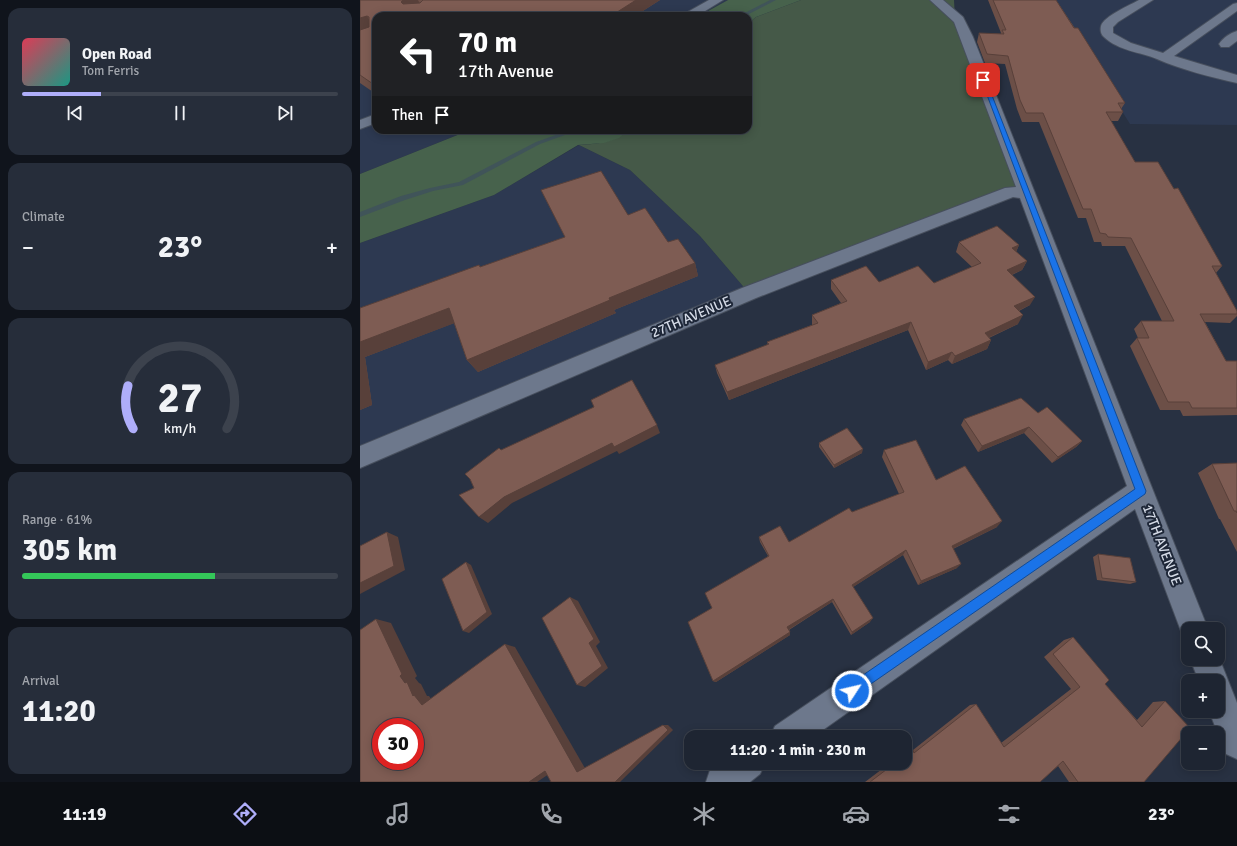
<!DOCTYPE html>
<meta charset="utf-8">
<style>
body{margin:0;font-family:Signika,sans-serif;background:#262d3a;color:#f1f3f6;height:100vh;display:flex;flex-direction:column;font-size:15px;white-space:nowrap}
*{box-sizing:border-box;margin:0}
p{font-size:13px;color:#a1a5ac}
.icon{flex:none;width:22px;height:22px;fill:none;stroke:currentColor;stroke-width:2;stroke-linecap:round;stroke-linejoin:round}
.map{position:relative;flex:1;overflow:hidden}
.sheet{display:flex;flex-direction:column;gap:8px;padding:8px;background:#10141c;width:360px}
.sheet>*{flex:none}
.top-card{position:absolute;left:12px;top:12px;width:380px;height:122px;border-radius:12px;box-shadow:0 2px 10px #0003,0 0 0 1px #3c424d;background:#202124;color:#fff;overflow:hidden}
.controls{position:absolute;left:821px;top:622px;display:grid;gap:8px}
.controls a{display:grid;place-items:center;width:44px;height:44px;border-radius:8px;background:#1e2532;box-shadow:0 2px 10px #0003,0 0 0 1px #3c424d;font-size:20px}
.speed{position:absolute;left:12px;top:718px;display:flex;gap:8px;font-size:20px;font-weight:700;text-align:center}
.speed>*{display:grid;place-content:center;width:52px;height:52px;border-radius:50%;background:#1e2532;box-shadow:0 2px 10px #0003,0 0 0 1px #3c424d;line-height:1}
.speed .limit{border:6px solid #d22;background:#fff;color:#111}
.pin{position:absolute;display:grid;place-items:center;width:34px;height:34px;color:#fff;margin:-17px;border-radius:8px;box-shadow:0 2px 6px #0006}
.me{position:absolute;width:44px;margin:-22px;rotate:55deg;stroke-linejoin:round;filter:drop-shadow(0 0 3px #0008)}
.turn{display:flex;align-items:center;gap:14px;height:84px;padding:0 20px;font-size:18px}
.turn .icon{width:52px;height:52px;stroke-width:2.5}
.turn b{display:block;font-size:28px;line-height:34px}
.then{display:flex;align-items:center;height:38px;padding:0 20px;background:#0003;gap:8px;font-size:15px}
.big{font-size:30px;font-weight:700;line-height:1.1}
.sheet .widget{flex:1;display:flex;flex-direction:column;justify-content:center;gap:6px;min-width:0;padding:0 14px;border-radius:12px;background:#262d3a}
.sheet .dial{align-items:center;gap:0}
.dial svg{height:104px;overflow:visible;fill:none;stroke:#3c424d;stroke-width:7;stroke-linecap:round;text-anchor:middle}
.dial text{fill:#f1f3f6;stroke:none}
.song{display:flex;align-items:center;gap:12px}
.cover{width:48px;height:48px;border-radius:6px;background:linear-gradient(135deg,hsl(350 70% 55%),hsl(170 70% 35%))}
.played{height:4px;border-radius:2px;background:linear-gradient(90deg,#afaefa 25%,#3c424d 25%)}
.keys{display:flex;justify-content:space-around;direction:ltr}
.heat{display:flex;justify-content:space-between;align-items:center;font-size:22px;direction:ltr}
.charge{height:6px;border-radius:3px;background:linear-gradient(90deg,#34c759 61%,#3c424d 0)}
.trip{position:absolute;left:324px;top:730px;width:228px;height:40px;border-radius:12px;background:#1e2532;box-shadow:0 2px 10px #0003,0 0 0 1px #3c424d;font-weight:700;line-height:40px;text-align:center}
.menu{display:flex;height:64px;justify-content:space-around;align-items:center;background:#0c0f14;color:#a1a5ac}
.menu .icon{width:28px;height:28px}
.menu .selected{color:#afaefa}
.menu b{font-size:18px;color:#f1f3f6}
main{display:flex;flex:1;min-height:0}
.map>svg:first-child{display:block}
.built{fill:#2d3951}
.green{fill:#455948}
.forest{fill:#47624c}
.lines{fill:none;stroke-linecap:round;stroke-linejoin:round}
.stream{fill:#405459;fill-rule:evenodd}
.minor-casing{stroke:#474f5d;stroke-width:2}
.minor{fill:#6d788c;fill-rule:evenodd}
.wall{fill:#6c4f47}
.shaded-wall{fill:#58403a}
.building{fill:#7e5c53;stroke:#58403a;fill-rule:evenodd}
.route{fill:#1a73e8;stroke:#114b97}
.labels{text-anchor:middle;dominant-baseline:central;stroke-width:4;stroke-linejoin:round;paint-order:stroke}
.street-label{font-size:14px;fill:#d5dbe7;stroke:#1e2738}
</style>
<main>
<section class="sheet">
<div class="widget">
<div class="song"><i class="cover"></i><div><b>Open Road</b><p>Tom Ferris</p></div></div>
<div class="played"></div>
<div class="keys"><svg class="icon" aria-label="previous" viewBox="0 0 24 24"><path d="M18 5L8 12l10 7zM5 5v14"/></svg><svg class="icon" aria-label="pause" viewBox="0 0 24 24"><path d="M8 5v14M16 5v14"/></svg><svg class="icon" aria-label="next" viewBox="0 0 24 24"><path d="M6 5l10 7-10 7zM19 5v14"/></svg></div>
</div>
<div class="widget"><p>Climate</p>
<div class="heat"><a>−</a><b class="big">23°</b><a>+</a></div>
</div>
<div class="widget dial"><svg viewBox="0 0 100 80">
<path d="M14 69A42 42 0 1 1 86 69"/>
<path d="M14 69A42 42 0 0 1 10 36" stroke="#afaefa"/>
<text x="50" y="56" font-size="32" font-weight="700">27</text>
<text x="50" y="72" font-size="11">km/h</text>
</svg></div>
<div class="widget"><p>Range · 61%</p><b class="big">305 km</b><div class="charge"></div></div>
<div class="widget"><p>Arrival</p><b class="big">11:20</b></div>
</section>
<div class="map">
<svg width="877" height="782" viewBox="0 0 877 782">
<rect width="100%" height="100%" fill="#283142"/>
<g class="built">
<path d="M0,0H368L339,16H16V130H110L0,174Z"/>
<path d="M693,0H877V125L770,124Z"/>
<path d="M219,145L270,170L340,236L388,292L0,456V243L134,195Z"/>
</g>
<path class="green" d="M441,0H594L595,19L665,192L388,292L340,236L270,170L219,145C237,144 253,143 268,130H388V24L396,17Z"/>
<g class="forest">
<path d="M368,0H441L396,17L388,24V16H339Z"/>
<path d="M110,130H268L259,138L244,143L218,145L134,195L0,243V174Z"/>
</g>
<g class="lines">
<g class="stream">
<path d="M410,0H416L385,16H379Z"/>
<path d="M210,130H219L180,144L103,185L73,191L45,200L0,217V212L41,196L70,188L99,182L176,142Z"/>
</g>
<defs>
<g id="minor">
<path d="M349,0H363L337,16H322L324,14Z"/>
<path d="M570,0H583L603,17L613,37L848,629H828V641L824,639L775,509L453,737H410L415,726L767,486L660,198L653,197L396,298L0,468V446L382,288L645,188L656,187L594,22Z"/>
<path d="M779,0H793L758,22L753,27V33L771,43L803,53L873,4L877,3V11L814,56L877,75V83C851,77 822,70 797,59C780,52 759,51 744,37C741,35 740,30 741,26C744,16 770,5 779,0Z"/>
<path d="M877,31V41L869,47H861L859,44C863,38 870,33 877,31Z"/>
<path d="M16,114V123L0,129V120Z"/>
<path d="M858,655L877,703V759L866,754L849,711H858V681H839L830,659H858Z"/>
<path d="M361,763H405L400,774L390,782H346L350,770Z"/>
</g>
</defs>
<use href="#minor" class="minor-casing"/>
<use href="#minor" class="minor"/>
</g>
<g class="wall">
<path d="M0,0H300L275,16H16V94L0,83Z"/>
<path d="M628,0H696L765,103L761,109L763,112L758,121H751L775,162L814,189L862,266L856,273L877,311V316L870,323L845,322L866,361H877V415L823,416L820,410H800L770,346L777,338H778L774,329L781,321H802L765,246H742L741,242H734L726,218H718L679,122H662L657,109L645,64L625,63L617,42L619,33L641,34V33Z"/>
<path d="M181,190L268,215L308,242L335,263L338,276L254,310L256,313L118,372L107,360L94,323L5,357L12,405L0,410V308L120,267L205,237Z"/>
<path d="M599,242L659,245L656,252L667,261L662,270L652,275L670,305L659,311L658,324L629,338L631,340L627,349L592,364L588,360L566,370L548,330L369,400L357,373L355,365L408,345L407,342L452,325V315L481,303L471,289V280L519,282L574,283L612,267L596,252Z"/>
<path d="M678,413L722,441L716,447L692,463L664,433L618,452L601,425L604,419Z"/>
<path d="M459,443L502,453L474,468L459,447Z"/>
<path d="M524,450L576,480L637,527L593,549L597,568L558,585L543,555L493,587L510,622L491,635L472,602L429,630L430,632V635L356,682L353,681L352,608L408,556L400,542L399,537L429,542L492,512L539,494L522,457Z"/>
<path d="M877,463V552L860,519H859L838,473L852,464Z"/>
<path d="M738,554L776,582L770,584L737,580L733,557Z"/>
<path d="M713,637L745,684L777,720L793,702L805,701L784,782H709L698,766L680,782H505L530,763H545V752L549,749L553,750L610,705L616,704L641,743L711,689L684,657L704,640Z"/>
</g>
<g class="shaded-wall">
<path d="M43,0H58L62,8L51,13L41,2Z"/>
<path d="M276,0H300L275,16H251Z"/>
<path d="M7,16L15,30L0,36V18Z"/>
<path d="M659,245L655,254L652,248Z"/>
<path d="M667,261L662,270L642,279L647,270Z"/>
<path d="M335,263L338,276L254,310L256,313L118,372L107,360L249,298Z"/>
<path d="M675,297L670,305L649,315L654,306Z"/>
<path d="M89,308L100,321L5,357L12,405L0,410V342Z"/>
<path d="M663,315L658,324L621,341L625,333Z"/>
<path d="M551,322L548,330L369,400L367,392Z"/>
<path d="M631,340L627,349L592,364L595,356Z"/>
<path d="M592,352L588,360L566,370L568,362Z"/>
<path d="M297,425L300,433L259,454L257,451L152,503L128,523L119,517L144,497L252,443Z"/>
<path d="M669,427L664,433L618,452L622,446Z"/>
<path d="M722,441L716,447L692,463L698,457Z"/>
<path d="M503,449L502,453L474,468V465Z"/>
<path d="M642,521L637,527L588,551L592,546Z"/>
<path d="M27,532L38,537L45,570L0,594V583Z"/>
<path d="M546,550L543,555L490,589L492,585Z"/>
<path d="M106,562L111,565L132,614L109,633L103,631Z"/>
<path d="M601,564L597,568L558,585L561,581Z"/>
<path d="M210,597L218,601L240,642L236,646L248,668L225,687L217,685Z"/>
<path d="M473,599L472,602L428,630L427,627Z"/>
<path d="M513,618L510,622L491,635L492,632Z"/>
<path d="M16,619L31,623L57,676L55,678L59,683L61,684L67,696H69L76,706L62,705L53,696L45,683L40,676Z"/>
<path d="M430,632V635L356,682L353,681Z"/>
<path d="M145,644L155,647L226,770L217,772Z"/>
<path d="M303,725H308L313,730L260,782H255Z"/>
<path d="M195,770L177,782H169L185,771Z"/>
</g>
<g class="building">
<path d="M0,0H43L41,2L43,4L60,3L63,0H276L251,16H16V86L0,75V30L9,27V17L7,16L0,18Z"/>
<path d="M633,0H696L714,28H718L765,103H758L763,112H746L775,162H798L814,189L818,188L862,266H852L877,311V314H840L866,361H877V408H832L829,402H808L777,338H789L781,321H814L771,238L748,237L746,234L740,233L731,209H723L683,113H666L660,100L648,56L627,54L619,33L644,34L642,30H646Z"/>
<path d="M241,171L268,215L285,208L308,242L318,239L335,263L249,298L250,300L107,360L89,308L0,342V308L119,265L120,267L205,237L181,190Z"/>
<path d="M637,226L659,245L652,248L667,261L647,270L675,297L654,306L663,315L625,333L631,340L595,356L592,352L568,362L551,322L367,392L355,365L409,344L407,342L458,323L452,315L487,301L471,280L506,266L519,282L558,266L574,283L621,263L599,242Z"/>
<path d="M272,380L297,425L254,447L252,443L144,497L119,517L99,495L114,488L110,479L105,474L139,448L141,450L234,407L231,400Z"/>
<path d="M661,398L678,413L687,407L722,441L698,457L669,427L622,446L604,419Z"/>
<path d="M487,428L503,449L474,465L459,443Z"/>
<path d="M556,440L576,480L605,466L642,521L592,546L601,564L561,581L546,550L492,585L513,618L492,632L473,599L427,627L430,632L353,681L328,622L352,608L345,593L409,556L399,537L420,526L429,542L489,508L492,512L544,492L524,450Z"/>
<path d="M877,463V513L876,511H874L852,464Z"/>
<path d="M27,532L34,566L0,583V546Z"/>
<path d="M738,554L770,558L776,582L742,578Z"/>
<path d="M106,562L127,612L103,631L82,579Z"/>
<path d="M210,597L234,639L229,643L242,666L217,685L182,618Z"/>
<path d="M16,619L42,674L40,676L45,683L47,682L53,696L54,695L62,705L145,644L217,772L303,725L308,730L255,782H191L185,771L169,782H0V630ZM21,727H55V761H21Z"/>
<path d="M713,637L749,680L745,684L782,727L805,701L830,728L784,782H718L703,761L680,782H510L535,763H545V756L553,750L554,753L616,704L644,747L720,687L693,654Z"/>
</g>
<path class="route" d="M621,79L626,80L786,491L785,494L492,697L487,695L486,691L487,686L775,489Z"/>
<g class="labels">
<g class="street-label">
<text transform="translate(331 317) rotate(-23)">27TH AVENUE</text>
<text transform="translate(802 545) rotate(69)">17TH AVENUE</text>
</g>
</g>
</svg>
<div class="controls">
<a><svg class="icon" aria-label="search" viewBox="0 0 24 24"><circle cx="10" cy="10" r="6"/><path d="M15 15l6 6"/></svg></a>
<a>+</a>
<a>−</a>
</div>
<div class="speed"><div class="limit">30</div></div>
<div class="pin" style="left:623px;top:80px;background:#d93025"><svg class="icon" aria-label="arrive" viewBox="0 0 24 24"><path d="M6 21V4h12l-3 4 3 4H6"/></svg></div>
<svg class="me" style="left:492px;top:691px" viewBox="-20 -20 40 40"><circle r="17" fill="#1a73e8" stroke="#fff" stroke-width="3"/><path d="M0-11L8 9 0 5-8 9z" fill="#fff"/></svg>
<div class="trip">11:20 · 1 min · 230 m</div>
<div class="top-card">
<div class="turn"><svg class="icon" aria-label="left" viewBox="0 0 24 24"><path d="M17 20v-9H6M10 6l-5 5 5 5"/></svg><div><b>70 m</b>17th Avenue</div></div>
<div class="then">Then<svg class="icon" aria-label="arrive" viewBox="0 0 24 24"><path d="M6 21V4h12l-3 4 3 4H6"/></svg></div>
</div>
</div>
</main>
<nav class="menu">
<b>11:19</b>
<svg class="icon selected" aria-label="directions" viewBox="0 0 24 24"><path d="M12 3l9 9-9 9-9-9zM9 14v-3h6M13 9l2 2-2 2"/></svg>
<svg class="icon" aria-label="music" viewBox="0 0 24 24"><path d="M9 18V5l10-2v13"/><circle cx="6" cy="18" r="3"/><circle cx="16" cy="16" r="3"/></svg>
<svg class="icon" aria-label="phone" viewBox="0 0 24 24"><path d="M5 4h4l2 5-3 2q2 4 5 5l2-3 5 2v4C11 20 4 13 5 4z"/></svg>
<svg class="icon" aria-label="climate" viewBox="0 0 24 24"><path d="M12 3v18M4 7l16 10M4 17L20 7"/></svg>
<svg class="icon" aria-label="car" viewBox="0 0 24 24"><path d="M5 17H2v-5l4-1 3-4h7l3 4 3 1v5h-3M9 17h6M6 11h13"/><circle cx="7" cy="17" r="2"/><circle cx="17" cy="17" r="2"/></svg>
<svg class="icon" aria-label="filters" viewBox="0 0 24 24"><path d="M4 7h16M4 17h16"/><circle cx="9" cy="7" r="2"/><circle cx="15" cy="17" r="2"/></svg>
<b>23°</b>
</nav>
